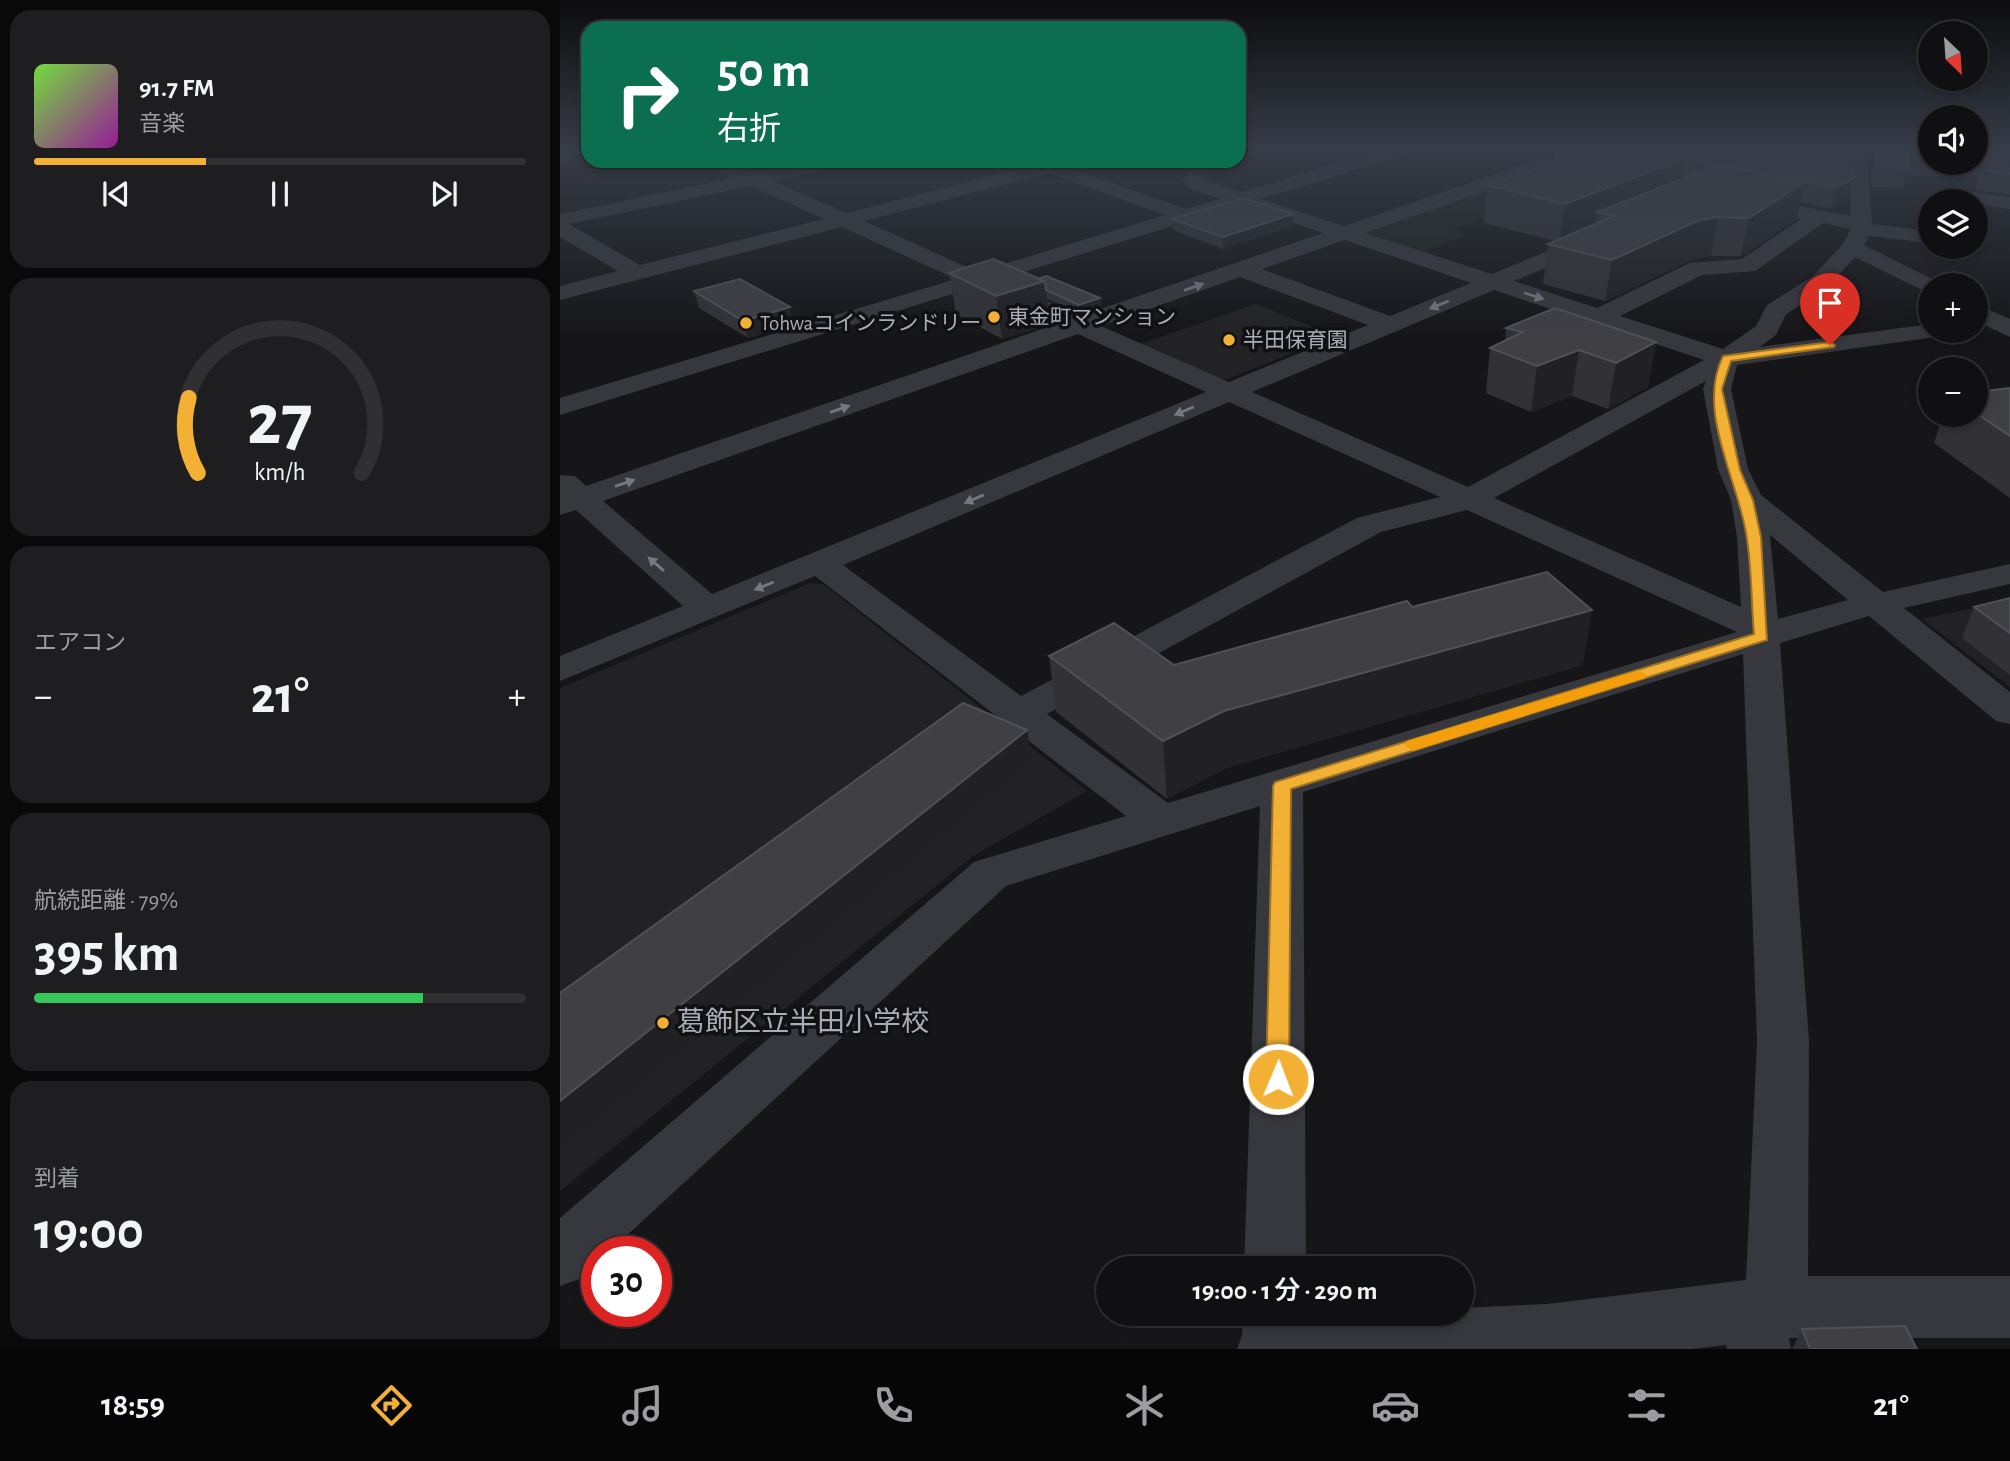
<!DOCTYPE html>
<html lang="ja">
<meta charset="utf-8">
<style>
body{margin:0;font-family:"Alegreya Sans","Noto Sans JP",sans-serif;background:#1e1e20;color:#f1f3f6;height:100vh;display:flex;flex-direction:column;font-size:26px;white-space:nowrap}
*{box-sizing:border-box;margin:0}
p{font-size:23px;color:#9c9d9f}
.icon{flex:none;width:38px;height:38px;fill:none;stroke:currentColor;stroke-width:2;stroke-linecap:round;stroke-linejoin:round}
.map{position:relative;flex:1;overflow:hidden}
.drawer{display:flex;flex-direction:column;gap:10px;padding:10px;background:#09090a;width:560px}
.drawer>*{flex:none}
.top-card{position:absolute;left:21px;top:21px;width:665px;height:147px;border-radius:21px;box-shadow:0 4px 10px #0003,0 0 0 2px #303032;background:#0b6e4f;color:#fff;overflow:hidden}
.needle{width:46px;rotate:155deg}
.controls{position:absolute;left:1358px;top:21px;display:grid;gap:14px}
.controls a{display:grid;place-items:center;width:70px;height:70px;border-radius:50%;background:#101012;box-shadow:0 4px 10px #0003,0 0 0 2px #303032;font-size:35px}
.speed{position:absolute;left:21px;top:1236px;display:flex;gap:14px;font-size:35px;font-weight:700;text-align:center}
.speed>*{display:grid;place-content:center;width:91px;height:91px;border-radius:50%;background:#101012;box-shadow:0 4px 10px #0003,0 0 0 2px #303032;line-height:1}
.speed .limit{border:10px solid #d22;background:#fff;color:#111}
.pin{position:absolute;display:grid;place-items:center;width:60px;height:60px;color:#fff;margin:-72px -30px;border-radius:50% 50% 50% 0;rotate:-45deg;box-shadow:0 0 7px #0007}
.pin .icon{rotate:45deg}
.me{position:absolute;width:77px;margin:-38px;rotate:1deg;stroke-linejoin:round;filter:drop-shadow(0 0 5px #0008)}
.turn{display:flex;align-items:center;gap:24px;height:147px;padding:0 21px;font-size:32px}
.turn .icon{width:91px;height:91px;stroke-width:2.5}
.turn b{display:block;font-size:49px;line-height:60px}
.big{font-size:52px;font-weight:600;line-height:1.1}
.drawer .tile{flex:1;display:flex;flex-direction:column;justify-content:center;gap:10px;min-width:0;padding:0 24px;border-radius:21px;background:#1e1e20}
.drawer .dial{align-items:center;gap:0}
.dial svg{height:182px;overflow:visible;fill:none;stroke:#303032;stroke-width:7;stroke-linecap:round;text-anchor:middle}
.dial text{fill:#f1f3f6;stroke:none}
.song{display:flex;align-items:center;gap:21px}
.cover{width:84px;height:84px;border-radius:10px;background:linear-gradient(135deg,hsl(100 70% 55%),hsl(300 70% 35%))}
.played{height:7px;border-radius:4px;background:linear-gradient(90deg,#f2b134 35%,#303032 35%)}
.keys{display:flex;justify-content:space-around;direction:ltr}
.heat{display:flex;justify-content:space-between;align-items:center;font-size:38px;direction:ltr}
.charge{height:10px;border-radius:5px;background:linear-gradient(90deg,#34c759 79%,#303032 0)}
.trip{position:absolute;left:536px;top:1256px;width:378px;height:70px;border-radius:35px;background:#101012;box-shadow:0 4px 10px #0003,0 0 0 2px #303032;font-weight:600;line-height:70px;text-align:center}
.tab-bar{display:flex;height:112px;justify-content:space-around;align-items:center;background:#060607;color:#9c9d9f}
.tab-bar .icon{width:49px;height:49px}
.tab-bar .active{color:#f2b134}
.tab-bar b{font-size:32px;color:#f1f3f6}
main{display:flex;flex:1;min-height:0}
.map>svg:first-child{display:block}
.built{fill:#222225}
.green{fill:#1c231d}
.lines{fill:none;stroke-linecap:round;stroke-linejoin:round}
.minor{fill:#37383d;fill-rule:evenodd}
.wall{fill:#323236}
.shaded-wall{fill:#212124}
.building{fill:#3f3f44;stroke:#4f5156;stroke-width:2}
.oneway{fill:#757881}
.route{fill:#f2b134;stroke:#9d7322;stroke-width:2}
.slow{fill:#f59e0b}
.poi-dot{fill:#f2b134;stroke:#111113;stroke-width:2.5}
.labels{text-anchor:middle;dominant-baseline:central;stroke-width:7;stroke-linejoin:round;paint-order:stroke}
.far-poi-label{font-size:21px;fill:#a8adb8;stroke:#111113;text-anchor:start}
.near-poi-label{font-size:28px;fill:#a8adb8;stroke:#111113;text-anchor:start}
</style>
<main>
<section class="drawer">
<div class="tile">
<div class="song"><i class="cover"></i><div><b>91.7 FM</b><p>音楽</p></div></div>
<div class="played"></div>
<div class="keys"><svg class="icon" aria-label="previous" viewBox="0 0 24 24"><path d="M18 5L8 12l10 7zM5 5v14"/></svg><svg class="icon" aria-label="pause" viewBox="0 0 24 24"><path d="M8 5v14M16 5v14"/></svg><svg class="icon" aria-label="next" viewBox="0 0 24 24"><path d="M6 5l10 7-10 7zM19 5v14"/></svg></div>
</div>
<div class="tile dial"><svg viewBox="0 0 100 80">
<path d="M14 69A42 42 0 1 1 86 69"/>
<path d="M14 69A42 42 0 0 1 10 36" stroke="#f2b134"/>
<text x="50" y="56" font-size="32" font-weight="700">27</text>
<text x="50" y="72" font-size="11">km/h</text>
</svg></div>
<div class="tile"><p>エアコン</p>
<div class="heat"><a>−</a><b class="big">21°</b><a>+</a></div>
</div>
<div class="tile"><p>航続距離 · 79%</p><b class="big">395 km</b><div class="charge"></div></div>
<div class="tile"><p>到着</p><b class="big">19:00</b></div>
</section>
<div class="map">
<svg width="1450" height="1349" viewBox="0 0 1450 1349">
<rect width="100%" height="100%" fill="#161618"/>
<g class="built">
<path d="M696,304L775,336L668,379H656L580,344Z"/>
<path d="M250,583L263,584L527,791L413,856L0,1191V688Z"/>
<path d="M1450,600V687L1362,619Z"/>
</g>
<path class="green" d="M998,165L1039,176L892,230L906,235L858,253L799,235Z"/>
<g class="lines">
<g class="minor">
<path d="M3,148H24L7,164L0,166V151Z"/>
<path d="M827,148H856L853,152L701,199L784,226L989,156H1003L1005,160L1003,164L805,233L932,274L1026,235H1042L1045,240L1042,245L954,281L1037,308L1130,263L1182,259L1241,219L1180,206L1177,202L1180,198L1187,196L1291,216L1288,148H1306L1312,224L1370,231V243L1309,236L1304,245L1378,282L1381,285H1370V294L1295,257L1268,287L1226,314L1216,335L1200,347L1370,324V331H1385L1382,336L1177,365L1171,389L1188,469L1201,495L1323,592L1450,564V584L1344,608L1450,692V724L1436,721L1309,616L1220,643L1249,1041L1248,1276H1450V1338H1229L1231,1349H1167L1166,1345L1132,1349H677L682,1335L683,1314H901V1308L987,1304L1186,1280L1197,1041L1183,654L743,792L746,1269H684L700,806L446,886L50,1251H37V1264L22,1278L0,1286V1218L414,862L566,816L255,576L0,681V656L123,606L16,510L0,515V475L15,476L26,486L497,324L415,287L0,415V398L396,279L282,227L0,300V286L58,271L0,237V214L173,178L142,161H167L195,173L255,161H291L289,165L213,181L286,213L470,166L464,161H507L504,166L626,209L660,199L631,189L622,181L637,161H656L642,179L681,192ZM489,173L605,215L418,272L304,221ZM191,186L264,219L80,265L9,224ZM680,205L763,233L520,316L438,280ZM1263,223L1291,229L1283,244L1252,277L1207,305L1196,326L1163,349L1060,316L1142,275L1195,271ZM785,240L911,283L830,316L702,269ZM680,277L808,325L669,382L541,326ZM934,290L1144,360L908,487L692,392ZM518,334L646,392L152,594L43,501ZM1146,381L1143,389L1158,469L1171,500L1177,537L1181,607L934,498ZM669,402L880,497L797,518L461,696L283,565ZM907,510L1177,632L608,803L487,714L821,532ZM1210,535L1288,600L1218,619Z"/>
<path d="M1393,189L1450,197V209L1416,204V201L1386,199L1383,195L1386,191Z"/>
<path d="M1416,304L1450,319V337L1416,321Z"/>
</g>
</g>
<g class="wall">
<path d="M996,148H1288L1286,153L1293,179L1288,199L1270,209L1240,202L1236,219L1181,256H1151L1130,260L1045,301L983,284L988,244L995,241L924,223L927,185L995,162Z"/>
<path d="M1307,148H1370V163H1416V148H1450V195L1416,190L1417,177L1346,176L1343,188L1312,187L1311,175L1315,159L1309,158Z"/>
<path d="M733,214V226L663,249L613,230L612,219Z"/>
<path d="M389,273L478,279L540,298L541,306L520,313L487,299L490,324L442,339L396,314Z"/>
<path d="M134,291L234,324L188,338L139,308Z"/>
<path d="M946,328L1096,342L1088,387L1048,409L1012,396L971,412L926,393L930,348L945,341Z"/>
<path d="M1450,388V498L1374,443L1383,415H1416V392Z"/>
<path d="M1450,598V675L1402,638L1414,607Z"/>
<path d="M852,607L1023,665L666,768L607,799L496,712L489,656L614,665Z"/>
<path d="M1242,1329L1357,1349H1232Z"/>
</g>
<g class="shaded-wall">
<path d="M1126,158L1119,194L1054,216L1037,212L1035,228L1000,243L1005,204Z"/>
<path d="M1293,179L1288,199L1270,209L1275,188Z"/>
<path d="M1245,182L1236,219L1181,256L1189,218Z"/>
<path d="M733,214V226L663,249V237Z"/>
<path d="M1158,217L1151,256L1130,260L1045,301L1052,260L1137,221Z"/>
<path d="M485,281L490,324L442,339L436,296Z"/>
<path d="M540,298L541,306L520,313L519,305Z"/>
<path d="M230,307L234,324L188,338L183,321Z"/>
<path d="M1096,342L1088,387L1048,409L1056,363Z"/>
<path d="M1019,350L1012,396L971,412L977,366Z"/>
<path d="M1032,610L1023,665L666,768L607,799L603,741L664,711Z"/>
<path d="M467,730L472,762L0,1151V1101Z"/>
</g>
<g class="building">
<path d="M997,148H1077L1126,158L1005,204L927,185L996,162Z"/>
<path d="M1081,148H1230L1291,154L1293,179L1275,188Z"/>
<path d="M1416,148H1450V174L1422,169L1423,158H1416Z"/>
<path d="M1316,155L1370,156V157L1348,156V168L1317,167Z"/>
<path d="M1158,165L1245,182L1189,218L1158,217L1137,221L1052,260L988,244L1054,216L1037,212Z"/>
<path d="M683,198L733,214L663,237L612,219Z"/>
<path d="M433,259L485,281L436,296L389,273Z"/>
<path d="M486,276L540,298L519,305L486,290L485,281L478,279Z"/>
<path d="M180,279L230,307L183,321L134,291Z"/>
<path d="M995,308L1096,342L1056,363L1019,350L977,366L930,348L963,332L946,328Z"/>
<path d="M1450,388V436L1416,413V392Z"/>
<path d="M987,572L1032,610L664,711L603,741L489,656L554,623L614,665L847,601L852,607Z"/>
<path d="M1450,598V633L1414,607Z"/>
<path d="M403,703L467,730L0,1101V993Z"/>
<path d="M1345,1326L1357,1349H1250L1242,1329Z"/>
</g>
<defs><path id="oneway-solid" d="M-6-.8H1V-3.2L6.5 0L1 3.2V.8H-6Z" transform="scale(1.75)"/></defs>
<g class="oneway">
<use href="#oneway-solid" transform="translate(634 287) rotate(-19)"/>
<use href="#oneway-solid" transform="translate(974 296) rotate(18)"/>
<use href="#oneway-solid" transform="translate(879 305) rotate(158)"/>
<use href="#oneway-solid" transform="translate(280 409) rotate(-19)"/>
<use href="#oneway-solid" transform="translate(624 411) rotate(157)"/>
<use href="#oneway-solid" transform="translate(65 483) rotate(-19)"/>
<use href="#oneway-solid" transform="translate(414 499) rotate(157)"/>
<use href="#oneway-solid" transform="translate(96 564) rotate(-139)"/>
<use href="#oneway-solid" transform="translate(204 586) rotate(158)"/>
</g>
<linearGradient id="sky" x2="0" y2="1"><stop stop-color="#0c0c0d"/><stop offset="0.44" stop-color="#363c48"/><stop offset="1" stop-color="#363c48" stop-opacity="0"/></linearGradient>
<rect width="1450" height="337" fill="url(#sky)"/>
<path class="route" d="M1270,342L1275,345L1274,347L1171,361L1162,389L1180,470L1193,500L1201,537L1207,640L731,789L729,1079L726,1085L718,1088L710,1085L706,1079L713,786L715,782L1194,634C1191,601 1192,566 1186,533C1177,478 1136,410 1163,356Z"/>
<path class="slow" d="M1079,670L1087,675L1085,678L859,749L853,751L844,745L847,741Z"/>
<g class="poi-dot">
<circle cx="434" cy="317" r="7"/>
<circle cx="186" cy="323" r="7"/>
<circle cx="669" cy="340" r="7"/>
<circle cx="103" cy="1023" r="7"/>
</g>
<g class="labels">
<g class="far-poi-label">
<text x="448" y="317">東金町マンション</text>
<text x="200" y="323">Tohwaコインランドリー</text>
<text x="683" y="340">半田保育園</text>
</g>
<g class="near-poi-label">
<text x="117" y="1023">葛飾区立半田小学校</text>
</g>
</g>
</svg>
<div class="controls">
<a><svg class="needle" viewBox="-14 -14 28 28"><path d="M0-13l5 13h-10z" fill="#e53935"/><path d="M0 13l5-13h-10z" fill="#9c9d9f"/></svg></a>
<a><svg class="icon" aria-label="sound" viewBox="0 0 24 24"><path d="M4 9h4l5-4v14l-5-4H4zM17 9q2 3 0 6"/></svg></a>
<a><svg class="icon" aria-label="layers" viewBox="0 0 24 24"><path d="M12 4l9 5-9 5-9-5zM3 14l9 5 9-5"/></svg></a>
<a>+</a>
<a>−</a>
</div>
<div class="speed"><div class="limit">30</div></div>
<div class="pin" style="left:1270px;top:345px;background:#d93025"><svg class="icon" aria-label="arrive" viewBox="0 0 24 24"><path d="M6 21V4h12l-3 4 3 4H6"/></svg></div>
<svg class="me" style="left:718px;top:1079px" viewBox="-20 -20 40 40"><circle r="17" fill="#f2b134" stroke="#fff" stroke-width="3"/><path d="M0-11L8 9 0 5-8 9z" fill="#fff"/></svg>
<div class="trip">19:00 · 1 分 · 290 m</div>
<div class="top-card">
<div class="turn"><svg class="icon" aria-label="right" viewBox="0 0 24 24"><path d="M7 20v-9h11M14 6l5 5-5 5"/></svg><div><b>50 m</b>右折</div></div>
</div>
</div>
</main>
<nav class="tab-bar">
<b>18:59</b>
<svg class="icon active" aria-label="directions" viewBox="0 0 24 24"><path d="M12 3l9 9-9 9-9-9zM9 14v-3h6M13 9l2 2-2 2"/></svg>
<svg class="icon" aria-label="music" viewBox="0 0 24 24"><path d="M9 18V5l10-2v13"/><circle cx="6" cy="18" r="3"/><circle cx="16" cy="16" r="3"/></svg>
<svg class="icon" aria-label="phone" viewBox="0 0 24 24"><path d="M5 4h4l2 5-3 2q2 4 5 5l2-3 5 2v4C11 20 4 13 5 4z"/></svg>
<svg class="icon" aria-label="climate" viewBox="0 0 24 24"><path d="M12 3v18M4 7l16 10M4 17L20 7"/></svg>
<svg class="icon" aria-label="car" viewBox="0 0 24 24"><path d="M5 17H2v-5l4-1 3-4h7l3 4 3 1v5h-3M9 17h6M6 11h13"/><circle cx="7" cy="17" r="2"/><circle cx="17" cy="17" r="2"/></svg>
<svg class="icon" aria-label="filters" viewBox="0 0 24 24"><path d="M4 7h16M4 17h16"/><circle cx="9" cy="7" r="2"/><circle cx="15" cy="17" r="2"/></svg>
<b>21°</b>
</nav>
